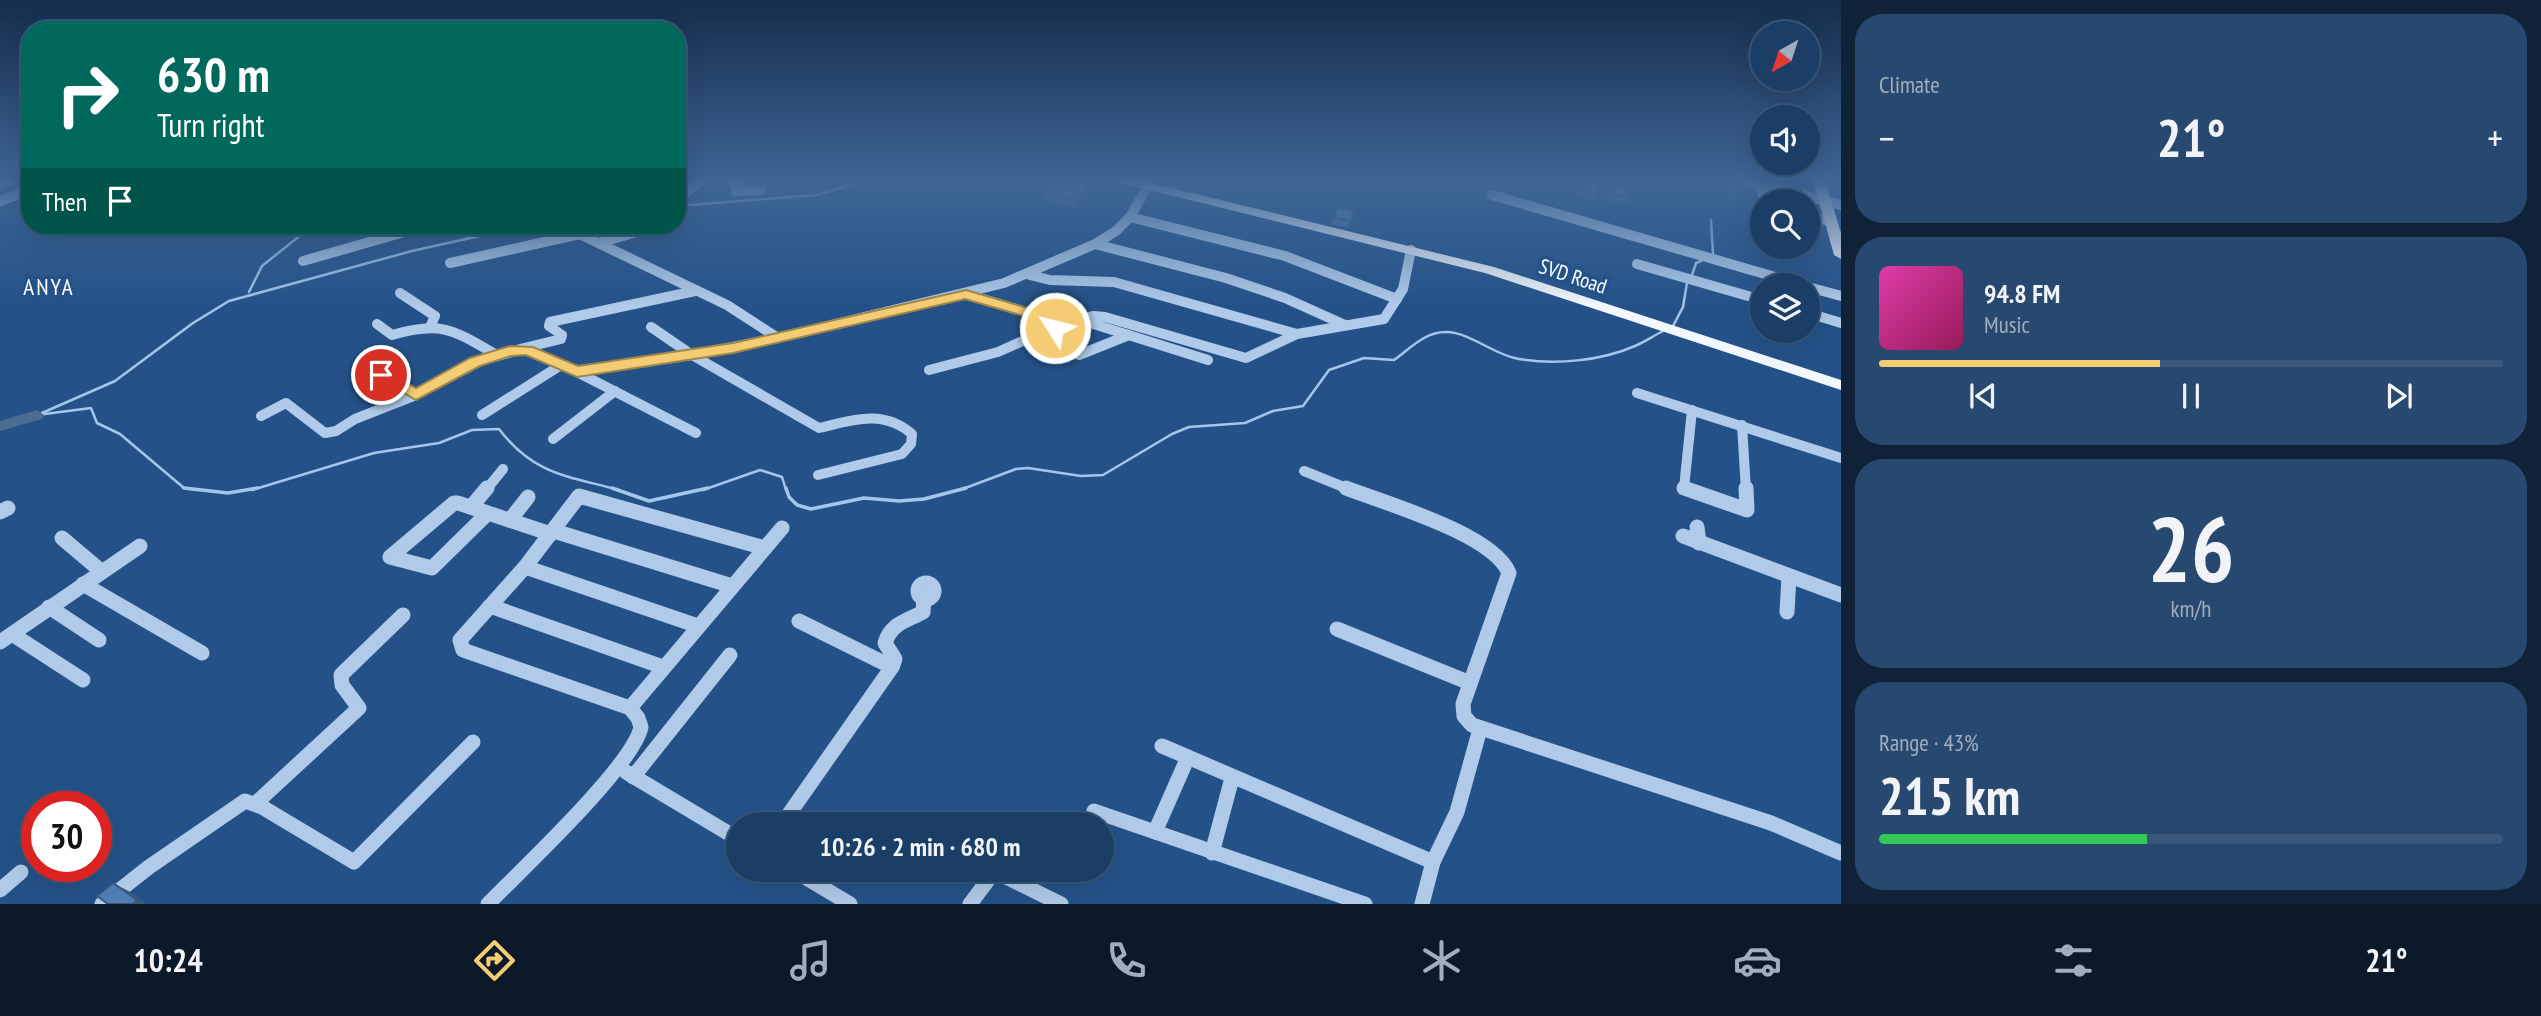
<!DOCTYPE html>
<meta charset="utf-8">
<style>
body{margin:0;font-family:"PT Sans Narrow",sans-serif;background:#28496f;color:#f1f3f6;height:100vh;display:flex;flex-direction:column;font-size:26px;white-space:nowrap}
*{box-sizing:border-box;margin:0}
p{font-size:23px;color:#a0aebf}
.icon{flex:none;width:38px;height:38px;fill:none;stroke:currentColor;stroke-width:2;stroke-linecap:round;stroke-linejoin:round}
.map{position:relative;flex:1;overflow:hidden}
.sheet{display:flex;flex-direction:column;gap:14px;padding:14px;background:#0f2238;width:700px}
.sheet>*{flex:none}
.banner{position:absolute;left:21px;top:21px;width:665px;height:214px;border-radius:28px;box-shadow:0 7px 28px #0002,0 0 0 2px #39577a;background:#00695c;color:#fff;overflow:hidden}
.needle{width:46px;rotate:219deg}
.buttons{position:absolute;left:1750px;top:21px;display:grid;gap:14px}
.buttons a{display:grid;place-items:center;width:70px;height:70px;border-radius:50%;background:#1b3e66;box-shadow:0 7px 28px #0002,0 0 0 2px #39577a;font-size:35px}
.speed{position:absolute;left:21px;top:791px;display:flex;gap:14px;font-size:35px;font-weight:700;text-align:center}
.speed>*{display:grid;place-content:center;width:91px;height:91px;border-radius:50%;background:#1b3e66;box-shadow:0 7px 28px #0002,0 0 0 2px #39577a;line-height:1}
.speed .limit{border:10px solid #d22;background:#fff;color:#111}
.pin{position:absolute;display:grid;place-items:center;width:60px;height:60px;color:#fff;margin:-30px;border:4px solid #fff;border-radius:50%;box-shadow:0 2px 7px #0007}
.me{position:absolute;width:77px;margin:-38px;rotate:306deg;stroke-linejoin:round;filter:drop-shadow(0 0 5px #0008)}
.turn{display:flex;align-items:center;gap:24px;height:147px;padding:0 21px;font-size:32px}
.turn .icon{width:91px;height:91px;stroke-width:2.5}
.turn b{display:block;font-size:49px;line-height:60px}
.then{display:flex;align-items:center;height:66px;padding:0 21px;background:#0003;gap:14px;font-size:26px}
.big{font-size:52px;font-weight:700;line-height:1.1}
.sheet .tile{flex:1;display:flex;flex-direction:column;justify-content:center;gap:10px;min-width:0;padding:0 24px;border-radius:28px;background:#28496f}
.sheet .dial{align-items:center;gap:0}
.dial b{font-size:91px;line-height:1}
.song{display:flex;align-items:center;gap:21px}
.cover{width:84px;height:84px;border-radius:10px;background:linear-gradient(135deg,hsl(320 70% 55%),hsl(330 70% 35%))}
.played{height:7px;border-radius:4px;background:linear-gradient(90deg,#f3cc74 45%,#39577a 45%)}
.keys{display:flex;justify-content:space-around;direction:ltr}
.heat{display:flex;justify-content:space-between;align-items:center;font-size:38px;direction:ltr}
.charge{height:10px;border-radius:5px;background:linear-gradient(90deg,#34c759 43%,#39577a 0)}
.trip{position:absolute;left:726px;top:812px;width:388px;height:70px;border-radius:35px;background:#1b3e66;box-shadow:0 7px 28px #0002,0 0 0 2px #39577a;font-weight:700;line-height:70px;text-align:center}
.tabs{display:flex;height:112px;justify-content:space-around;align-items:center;background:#0b1929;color:#a0aebf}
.tabs .icon{width:49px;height:49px}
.tabs .active{color:#f3cc74}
.tabs b{font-size:32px;color:#f1f3f6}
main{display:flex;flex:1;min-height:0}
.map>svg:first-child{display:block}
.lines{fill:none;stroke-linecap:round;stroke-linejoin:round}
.stream-far1{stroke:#a4c6ea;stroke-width:2.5}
.stream{stroke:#a4c6ea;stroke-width:3.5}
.river{fill:#4c6c92;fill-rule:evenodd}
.minor-far1{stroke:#b0cbe9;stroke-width:10}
.minor{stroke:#b0cbe9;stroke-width:15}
.major{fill:#f3f8fe;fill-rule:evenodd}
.wall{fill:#466c99}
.shaded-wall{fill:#39587d}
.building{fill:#517eb2;stroke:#39587d;stroke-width:2}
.route{fill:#f3cc74;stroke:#9e854b;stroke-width:2}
.labels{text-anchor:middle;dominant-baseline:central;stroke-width:7;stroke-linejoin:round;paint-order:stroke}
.street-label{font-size:21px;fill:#fff;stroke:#245288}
.neighbourhood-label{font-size:23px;letter-spacing:2px;fill:#fff;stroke:#245288}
</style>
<main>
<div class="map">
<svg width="1841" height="904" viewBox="0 0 1841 904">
<rect width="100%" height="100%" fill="#245288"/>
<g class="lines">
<g class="stream-far1">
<path d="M677,206L816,195L867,180"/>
<path d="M1711,220L1713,254"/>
<path d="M1692,275L1696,263L1701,261"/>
<path d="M249,292L262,266L312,226"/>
<path d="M1673,326L1683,307L1687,283"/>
<path d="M42,413L115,381L193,323L229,301L412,251L524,226"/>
<path d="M37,415L91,408L97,423L120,434L184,488L197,490"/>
<path d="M252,490L374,453L439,443L472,430L499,429C534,475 568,476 619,490"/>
<path d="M703,490L760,470L782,477L786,490"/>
<path d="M960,490L1016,469L1028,468L1081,476L1103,475L1172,434L1189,427L1245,423L1273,411L1303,406L1329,370L1364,358L1394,360C1404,353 1413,344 1424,338C1459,318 1486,354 1519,359C1555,365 1601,361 1635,346C1645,342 1653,336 1663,331"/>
</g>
<g class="stream">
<path d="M184,488L228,493L257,488"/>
<path d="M612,488L649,501L708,488"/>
<path d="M786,488L789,497L797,505L811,509L864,498L899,501L924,499L966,488"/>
</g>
<path class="river" d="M37,410L44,415L42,419L0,431V421Z"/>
<g class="minor-far1">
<path d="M731,180L738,184L736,191L761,190"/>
<path d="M1742,180L1841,205"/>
<path d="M0,184L10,180"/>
<path d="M1759,184L1765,201"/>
<path d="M1492,195L1803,285"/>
<path d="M681,196L701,180"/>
<path d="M0,201L30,190"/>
<path d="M1808,215L1832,222"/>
<path d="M1130,217L1285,256L1397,299"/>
<path d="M563,226L727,305L778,338"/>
<path d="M599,243L657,226"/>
<path d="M1095,244L1226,278L1285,298L1345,325"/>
<path d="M303,261L425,226"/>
<path d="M450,263L580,234"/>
<path d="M1637,264L1762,300"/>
<path d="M1026,274L1050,280L1114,282L1297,334"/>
<path d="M1808,287L1841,296"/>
<path d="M400,293L435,316L430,327"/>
<path d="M966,294L1063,323L1094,316L1105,317L1246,358L1297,334L1384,319L1403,289L1411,250"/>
<path d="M1808,313L1841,323"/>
<path d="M1084,321L1208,360"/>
<path d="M377,324L392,335C441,321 452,329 495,354"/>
<path d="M651,327L692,355L819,428C853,420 883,409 912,434L911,444L902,454L818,475"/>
<path d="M520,349L561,339L562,335L549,326L550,322L695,291"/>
<path d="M1079,355L1129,335"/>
<path d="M369,367L416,395"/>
<path d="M929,370L998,352L1063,323"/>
<path d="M577,372L692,355L778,338L1004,283L1095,244L1116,231L1130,217L1148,185"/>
<path d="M1637,393L1841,458"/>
<path d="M482,415L561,365"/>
<path d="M261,416L286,403L325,433L336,431L355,419L416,395L475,362L519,350L533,352L577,372L696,433"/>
<path d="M1742,425L1746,490"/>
<path d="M553,439L615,391"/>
<path d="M1304,471L1351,490"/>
<path d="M486,490L503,469"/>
<path d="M1688,490L1684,488L1692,410"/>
</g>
<g class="minor">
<path d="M1346,488C1387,504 1493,534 1509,573L1463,704L1464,716L1472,725L1771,823L1841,853"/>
<path d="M1684,488L1747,510L1746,488"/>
<path d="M471,507L487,488"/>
<path d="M0,512L8,508"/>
<path d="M488,513L432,568L390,557L454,503H458L551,534"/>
<path d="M510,520L528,497"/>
<path d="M1697,527L1699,543"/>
<path d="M554,531L732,586"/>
<path d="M1683,536L1841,595"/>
<path d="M62,538L101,571"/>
<path d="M525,567L698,626"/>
<circle cx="926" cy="591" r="8"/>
<path d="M83,584L202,653"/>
<path d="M490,606L663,667"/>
<path d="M49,607L99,640"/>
<path d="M1787,612L1789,576"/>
<path d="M1337,629L1470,683"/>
<path d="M12,634L83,680"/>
<path d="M0,642L140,546"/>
<path d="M892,667L895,659L885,643C891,623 907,621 923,612L924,598"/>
<path d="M630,708L782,528"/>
<path d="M1162,746L1433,862"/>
<path d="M626,772L738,839"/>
<path d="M633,777L730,655"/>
<path d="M256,803L359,708L342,685L341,675L403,615"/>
<path d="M1094,811L1365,904"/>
<path d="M782,824L892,667L799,621"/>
<path d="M1155,832L1188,757"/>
<path d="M1212,853L1232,778"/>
<path d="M793,870L850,904"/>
<path d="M0,890L21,872"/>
<path d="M102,904L149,867L245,801L262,807L354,862L473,742"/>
<path d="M488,904C520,871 633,766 641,727L638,718L630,708L463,650L460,640L525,567L579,496L765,548"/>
<path d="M970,904L991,876H1004L1061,904"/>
<path d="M1422,904L1433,862L1457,812L1480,729"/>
</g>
<g class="major">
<path d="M1119,180H1139L1494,267L1841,380V390L1485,273L1121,183Z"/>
<path d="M1813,180H1825L1841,233V259L1834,255Z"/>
</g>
</g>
<g class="wall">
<path d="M1531,180H1564L1560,187Z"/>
<path d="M1584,180L1597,193L1592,200L1577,196L1579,187Z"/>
<path d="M1726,180H1743V183L1735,194L1726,192Z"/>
<path d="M1610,188L1631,195L1626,202L1612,203L1605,196Z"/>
<path d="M1046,193L1086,194L1078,209L1045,200Z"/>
<path d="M1337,207L1354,211L1348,228L1331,224Z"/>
</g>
<g class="shaded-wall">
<path d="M1087,186L1086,194L1078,209L1079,201Z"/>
<path d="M113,883L132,893L147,904H133Z"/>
</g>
<g class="building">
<path d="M1054,180H1061L1087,186L1079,201L1046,193Z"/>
<path d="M1584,180L1599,184L1597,193L1582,189Z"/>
<path d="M1622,187L1631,195H1616L1610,188Z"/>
<path d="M1337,207L1354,211L1351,221L1334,217Z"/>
<path d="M113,883L137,900L133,904H108L97,896Z"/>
</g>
<linearGradient id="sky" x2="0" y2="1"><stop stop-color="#142d4b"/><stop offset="0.59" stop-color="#3f6696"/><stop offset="1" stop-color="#3f6696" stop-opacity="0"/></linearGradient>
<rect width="1841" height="306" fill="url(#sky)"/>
<path class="route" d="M966,290L1068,320L1071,323L1055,333L1048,328L1051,324L965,299L733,353L577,377L526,355L511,356L480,366L416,400L374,375L376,371H386L416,388L470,358L510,346L533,347L578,366L733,343Z"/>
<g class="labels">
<g class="street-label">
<text transform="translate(1573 276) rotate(18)">SVD Road</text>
</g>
<g class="neighbourhood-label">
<text x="49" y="286">ANYA</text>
</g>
</g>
</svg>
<div class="buttons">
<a><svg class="needle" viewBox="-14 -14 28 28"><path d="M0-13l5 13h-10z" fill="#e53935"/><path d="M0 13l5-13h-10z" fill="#a0aebf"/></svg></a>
<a><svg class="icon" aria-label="sound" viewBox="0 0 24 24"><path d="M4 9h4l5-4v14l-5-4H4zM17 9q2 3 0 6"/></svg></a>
<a><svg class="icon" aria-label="search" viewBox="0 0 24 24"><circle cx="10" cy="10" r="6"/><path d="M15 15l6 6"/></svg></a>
<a><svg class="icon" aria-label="layers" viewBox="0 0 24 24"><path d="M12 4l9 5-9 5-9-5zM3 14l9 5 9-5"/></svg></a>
</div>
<div class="speed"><div class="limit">30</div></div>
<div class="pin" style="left:381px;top:375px;background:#d93025"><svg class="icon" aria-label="arrive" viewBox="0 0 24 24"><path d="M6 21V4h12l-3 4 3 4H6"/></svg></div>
<svg class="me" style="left:1055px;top:328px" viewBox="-20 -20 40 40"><circle r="17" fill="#f3cc74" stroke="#fff" stroke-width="3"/><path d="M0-11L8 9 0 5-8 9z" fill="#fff"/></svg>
<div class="trip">10:26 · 2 min · 680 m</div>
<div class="banner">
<div class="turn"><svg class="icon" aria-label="right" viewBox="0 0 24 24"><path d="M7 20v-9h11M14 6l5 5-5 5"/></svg><div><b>630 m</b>Turn right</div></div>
<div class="then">Then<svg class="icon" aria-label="arrive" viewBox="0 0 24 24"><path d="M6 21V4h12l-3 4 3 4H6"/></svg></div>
</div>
</div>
<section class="sheet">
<div class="tile"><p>Climate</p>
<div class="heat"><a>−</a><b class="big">21°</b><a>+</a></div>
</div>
<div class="tile">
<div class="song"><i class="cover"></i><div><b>94.8 FM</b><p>Music</p></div></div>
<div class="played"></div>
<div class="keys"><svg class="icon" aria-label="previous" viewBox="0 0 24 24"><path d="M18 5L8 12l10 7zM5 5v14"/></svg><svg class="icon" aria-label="pause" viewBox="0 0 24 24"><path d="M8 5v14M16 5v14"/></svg><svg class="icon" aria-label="next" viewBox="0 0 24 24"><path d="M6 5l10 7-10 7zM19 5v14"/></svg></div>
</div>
<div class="tile dial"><b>26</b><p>km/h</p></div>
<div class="tile"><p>Range · 43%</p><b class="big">215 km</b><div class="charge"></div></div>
</section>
</main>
<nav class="tabs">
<b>10:24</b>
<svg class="icon active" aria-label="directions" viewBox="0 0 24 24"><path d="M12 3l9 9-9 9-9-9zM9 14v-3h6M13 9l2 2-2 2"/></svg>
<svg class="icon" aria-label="music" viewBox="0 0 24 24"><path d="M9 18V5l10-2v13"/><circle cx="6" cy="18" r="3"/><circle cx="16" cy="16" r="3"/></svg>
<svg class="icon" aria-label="phone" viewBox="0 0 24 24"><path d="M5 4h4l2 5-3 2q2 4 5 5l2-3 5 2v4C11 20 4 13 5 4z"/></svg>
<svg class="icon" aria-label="climate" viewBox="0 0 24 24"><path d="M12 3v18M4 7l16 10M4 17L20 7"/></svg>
<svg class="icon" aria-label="car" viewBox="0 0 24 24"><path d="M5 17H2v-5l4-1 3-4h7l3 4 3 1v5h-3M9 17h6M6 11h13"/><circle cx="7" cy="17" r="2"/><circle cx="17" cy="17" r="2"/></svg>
<svg class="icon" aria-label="filters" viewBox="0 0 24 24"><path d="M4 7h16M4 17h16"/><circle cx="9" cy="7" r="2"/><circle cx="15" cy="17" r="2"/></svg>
<b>21°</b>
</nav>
